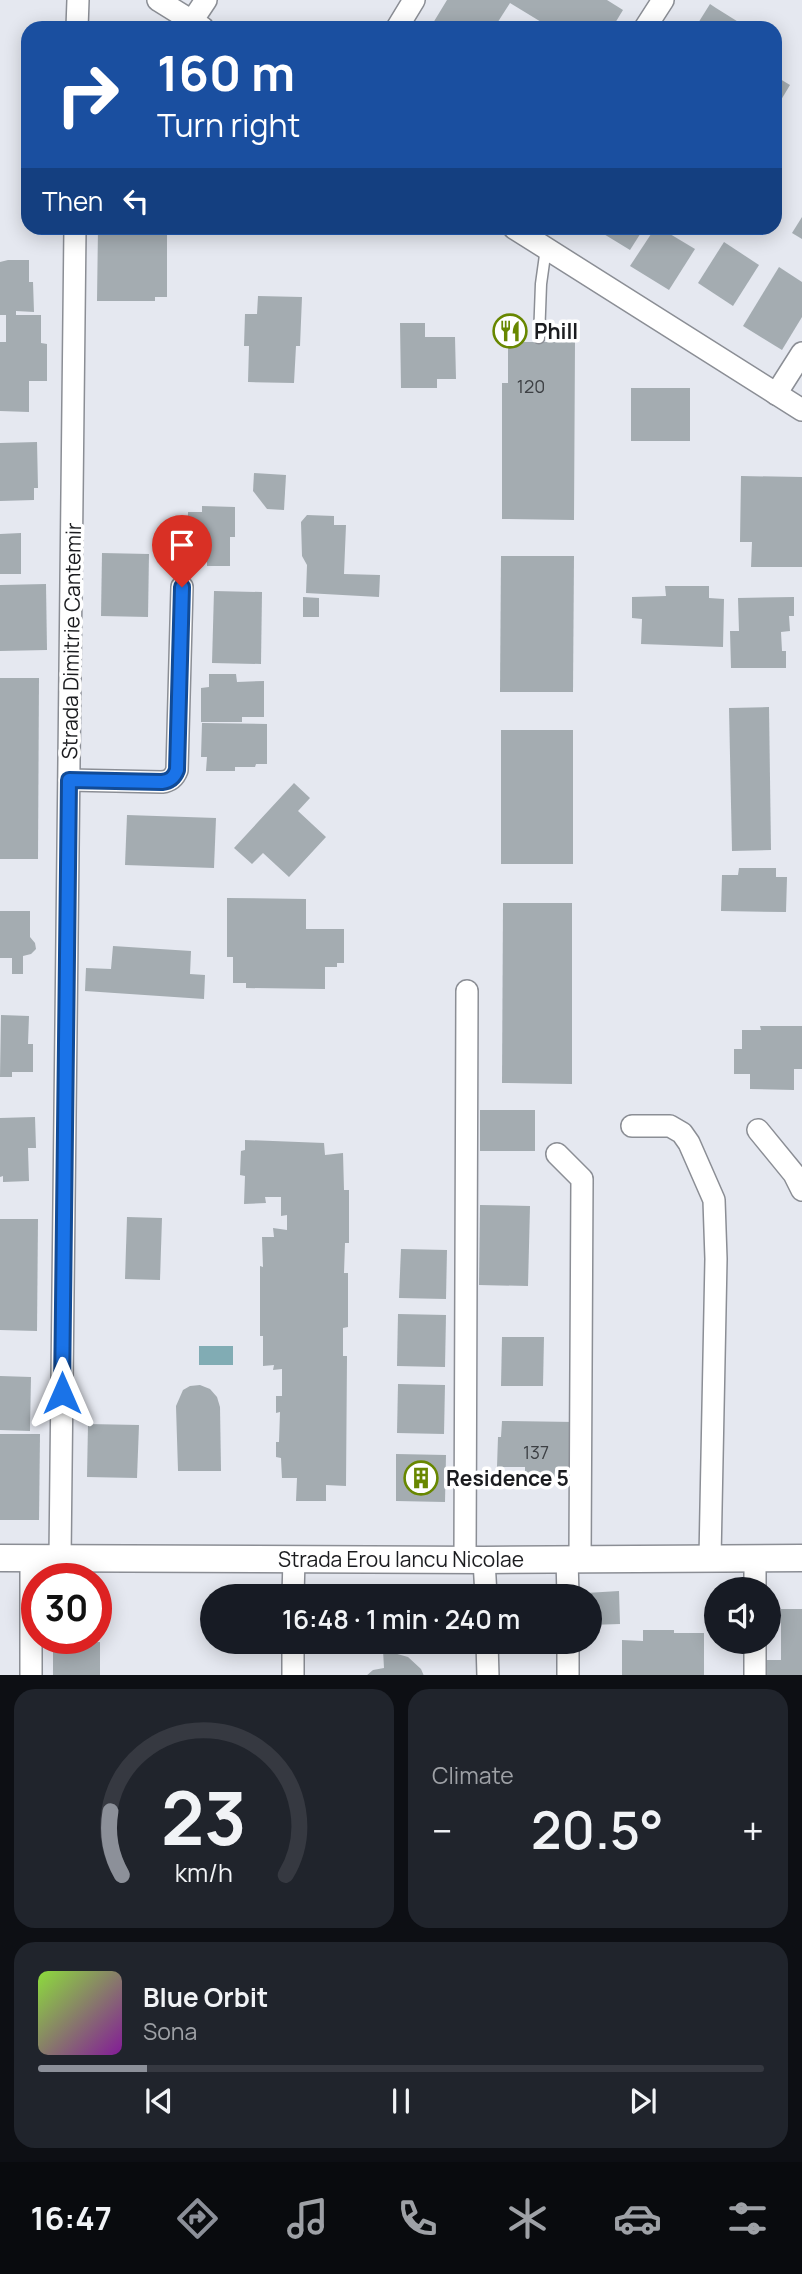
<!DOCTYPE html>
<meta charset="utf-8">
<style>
body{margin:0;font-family:Manrope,sans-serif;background:#20242c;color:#f1f3f6;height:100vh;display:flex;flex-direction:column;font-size:26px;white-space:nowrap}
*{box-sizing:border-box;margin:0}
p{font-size:23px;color:#9ea1a6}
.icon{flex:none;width:38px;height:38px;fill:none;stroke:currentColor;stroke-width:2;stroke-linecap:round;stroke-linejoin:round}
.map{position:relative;height:1675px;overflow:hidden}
.sheet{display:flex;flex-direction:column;gap:14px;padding:14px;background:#0d0f14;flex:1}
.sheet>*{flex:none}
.guide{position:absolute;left:21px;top:21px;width:761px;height:214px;border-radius:21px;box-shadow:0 4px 18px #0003;background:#1a4fa0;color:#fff;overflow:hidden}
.fabs{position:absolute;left:704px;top:1577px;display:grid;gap:14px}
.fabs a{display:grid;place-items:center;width:77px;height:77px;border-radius:50%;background:#171b24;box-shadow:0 4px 18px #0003;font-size:35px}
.speed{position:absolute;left:21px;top:1563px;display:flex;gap:14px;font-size:35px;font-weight:700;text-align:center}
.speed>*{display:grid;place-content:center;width:91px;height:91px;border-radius:50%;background:#171b24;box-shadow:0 4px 18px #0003;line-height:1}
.speed .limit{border:10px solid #d22;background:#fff;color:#111}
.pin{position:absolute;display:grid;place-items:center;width:60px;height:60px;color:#fff;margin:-72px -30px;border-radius:50% 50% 50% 0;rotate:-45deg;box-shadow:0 0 7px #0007}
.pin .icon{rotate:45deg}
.me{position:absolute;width:77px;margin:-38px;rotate:0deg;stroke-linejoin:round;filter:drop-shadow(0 0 5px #0008)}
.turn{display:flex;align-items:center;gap:24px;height:147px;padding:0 21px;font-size:32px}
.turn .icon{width:91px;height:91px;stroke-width:2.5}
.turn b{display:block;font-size:49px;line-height:60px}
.then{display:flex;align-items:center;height:66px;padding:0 21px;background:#0003;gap:14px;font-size:26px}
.big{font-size:52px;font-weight:600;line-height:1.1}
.sheet .widget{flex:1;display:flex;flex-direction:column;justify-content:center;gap:10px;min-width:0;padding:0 24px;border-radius:21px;background:#20242c}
.sheet .dial{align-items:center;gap:0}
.dial svg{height:182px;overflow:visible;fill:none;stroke:#363941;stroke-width:7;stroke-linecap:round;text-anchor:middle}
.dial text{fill:#f1f3f6;stroke:none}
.song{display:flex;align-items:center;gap:21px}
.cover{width:84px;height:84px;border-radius:10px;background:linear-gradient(135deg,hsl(90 70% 55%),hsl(290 70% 35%))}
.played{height:7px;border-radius:4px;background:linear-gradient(90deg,#8c9099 15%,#363941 15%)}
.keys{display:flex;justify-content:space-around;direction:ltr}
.heat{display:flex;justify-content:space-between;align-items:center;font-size:38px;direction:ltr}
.sheet .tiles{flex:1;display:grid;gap:14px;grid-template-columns:1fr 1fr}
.widget:last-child{grid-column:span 2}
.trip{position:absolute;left:200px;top:1584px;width:402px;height:70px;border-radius:35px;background:#171b24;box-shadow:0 4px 18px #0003;font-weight:600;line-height:70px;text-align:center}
.tab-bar{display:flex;height:112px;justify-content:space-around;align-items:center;background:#090b0e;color:#9ea1a6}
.tab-bar .icon{width:49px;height:49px}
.tab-bar .selected{color:#8c9099}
.tab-bar b{font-size:32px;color:#f1f3f6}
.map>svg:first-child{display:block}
.water{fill:#81acb4}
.building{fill:#a4acb1}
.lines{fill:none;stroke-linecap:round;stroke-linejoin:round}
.service-casing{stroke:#8b8e95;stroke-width:13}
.minor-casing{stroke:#8b8e95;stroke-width:24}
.tertiary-casing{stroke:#8b8e95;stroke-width:29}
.service{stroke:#fff;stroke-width:10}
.minor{stroke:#fff;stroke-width:21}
.tertiary{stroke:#fff;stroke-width:26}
.route-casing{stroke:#114b97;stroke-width:18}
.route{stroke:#1a73e8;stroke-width:12}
.labels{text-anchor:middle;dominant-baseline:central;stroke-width:7;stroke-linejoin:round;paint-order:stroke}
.number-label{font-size:18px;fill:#3d4044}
.poi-label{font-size:21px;font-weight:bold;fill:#1b1c1f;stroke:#fff;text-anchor:start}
.street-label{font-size:21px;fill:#1b1c1f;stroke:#fff}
</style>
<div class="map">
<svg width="802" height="1676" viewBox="0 0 802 1676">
<rect width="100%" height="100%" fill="#e5e8f0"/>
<rect class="water" x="199" y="1346" width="34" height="19"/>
<g class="building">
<path d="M447,0H607L623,10L612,28H551L510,3L494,28H430Z"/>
<path d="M710,4L716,8L748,28H695Z"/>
<path d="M775,76L790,85L775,110Z"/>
<path d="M802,217V239L792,233Z"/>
<path d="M98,228H167V297H155V301H97Z"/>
<path d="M594,228H644L630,250Z"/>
<path d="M655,228H660L695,249L669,290L630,266Z"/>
<path d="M724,242L759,265L733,306L698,283Z"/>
<path d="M8,260H29V282H33L34,312L16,311V315H41V343L47,344V381H29V412L0,411V342H6V315H0V262Z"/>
<path d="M779,267L802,282V317L782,350L743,326Z"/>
<path d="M258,296L302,297L300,346H296L294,383L248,382L249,346H244L245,314H257Z"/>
<path d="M400,323H425V337H455L456,379H437V388H401Z"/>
<path d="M508,342H575L574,520L502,519V383H508Z"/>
<rect x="631" y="388" width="59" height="53"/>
<path d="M37,442L38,488H34V500L0,501V443Z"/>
<path d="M254,473L286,475L284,510L267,509L253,491Z"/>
<path d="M741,476L802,477V567H751L752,542H740Z"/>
<path d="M202,506L235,507V537H230V566H207V560H187L188,512H202Z"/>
<path d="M307,515L334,516V525H346L344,574L380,575L379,597L306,593L307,565L302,556L301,522Z"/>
<path d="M21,533V574H0V534Z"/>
<path d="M102,553L149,554L148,617L101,616Z"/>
<path d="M501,556H574L573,692H500Z"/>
<path d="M46,584L47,650L0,651V585Z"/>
<path d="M665,586H709V598L724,599L723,647L641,644L642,619L632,618V597L666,596Z"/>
<path d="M214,591L262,592L261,664L212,663Z"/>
<path d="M303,597L319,598V617H303Z"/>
<path d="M794,597V616H789L790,631L781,632L782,651H786V668H731L730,631H739L738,598Z"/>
<path d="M209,674H236L237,682L264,681V717H242V722H201V688L209,687Z"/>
<path d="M0,678H39L38,859H0Z"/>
<path d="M769,707L771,850L732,851L729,708Z"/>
<path d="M202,723L267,724V764H256L255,767H235V771H206L207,757H201Z"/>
<rect x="501" y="730" width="72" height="134"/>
<path d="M294,783L310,798L298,811L326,837L289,877L263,853L252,864L234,848Z"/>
<path d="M127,815L216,818L214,868L125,865Z"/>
<path d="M739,868H776V877H787L786,912L721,911L722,875H738Z"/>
<path d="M227,898L306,899V929H344V963H337V967H325V989L246,988V983H233V957H227Z"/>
<path d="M503,903H572V1084L502,1083Z"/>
<path d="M0,911H30V937L35,943L36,949L31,954L23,956V974H12V958H0Z"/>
<path d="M113,946L191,951L190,974L205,975L204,999L85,991L86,968L111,969Z"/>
<path d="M1,1015L29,1016L28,1044H33V1072H12V1077H0Z"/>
<path d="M760,1026H802V1069H794V1090L750,1089V1074H734V1049H742V1030H761Z"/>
<rect x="480" y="1110" width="55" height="41"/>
<path d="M35,1117L36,1148H28L29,1181L3,1182V1176L0,1177V1118Z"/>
<path d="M245,1140L324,1143L325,1155L343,1153L344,1190H349V1243H345L344,1273H348V1327L343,1328V1356H347L346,1486L326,1485V1501H296L297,1478H282L281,1458L276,1457V1442H279L280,1412L276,1413V1396H282V1369L273,1370L274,1365L263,1366V1336H260V1266L263,1267L262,1237H274L273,1228L287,1230V1215L281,1216V1197H265L266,1203L244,1204L245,1176L240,1175L241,1151L245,1150Z"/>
<path d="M480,1205L530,1206L528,1286L479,1285Z"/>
<path d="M127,1217L162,1218L160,1280L125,1279Z"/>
<path d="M0,1219H38L37,1331L0,1330Z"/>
<path d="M401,1249L447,1250L446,1299L399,1298Z"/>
<path d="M398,1314L446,1315L445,1367L397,1366Z"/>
<path d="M502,1337H544L543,1386H501Z"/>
<path d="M0,1376L31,1377L30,1431L0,1430Z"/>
<path d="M398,1384L445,1385L444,1434L397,1433Z"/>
<path d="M200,1385L210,1389L217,1397L220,1407L221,1471H178L176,1406L183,1390L190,1386Z"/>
<path d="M502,1421L575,1422L574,1477L525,1478V1467H497L498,1437H501Z"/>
<path d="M88,1424L139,1425L137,1478L87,1477Z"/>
<path d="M0,1434H40L39,1520H0Z"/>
<path d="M396,1454L446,1455L445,1502L396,1501Z"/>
<path d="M619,1591L620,1624L590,1625V1596H586V1593Z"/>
<path d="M781,1609H802V1676H767V1660H781Z"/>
<path d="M643,1630H674V1633H704V1676H622V1640L643,1641Z"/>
<path d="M100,1642V1676H53V1643Z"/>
<path d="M383,1650L408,1657L421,1669L424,1676H366L373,1670L384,1668Z"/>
</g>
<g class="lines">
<defs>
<path id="service" d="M539,338L541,284L546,248"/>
<g id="minor">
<path d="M158,0L203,28"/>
<path d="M192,21L206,0"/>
<path d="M77,28L78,0"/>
<path d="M397,28L414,0"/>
<path d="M645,28L663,0"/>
<path d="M514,228L802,410"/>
<path d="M776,394L802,353"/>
<path d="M69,780L162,782C170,781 174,778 177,770L182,587"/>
<path d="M632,1126H670L682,1133L689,1143L714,1200L716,1259L710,1558"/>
<path d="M758,1130L794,1174L802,1190"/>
<path d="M557,1154L582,1179L580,1559"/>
<path d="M60,1558L75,228"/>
<path d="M755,1558V1589"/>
<path d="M567,1559L568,1596"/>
<path d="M465,1560L467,991"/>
<path d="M484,1560L486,1596"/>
<path d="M293,1596L294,1559"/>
<path d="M487,1642L488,1676"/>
<path d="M568,1642V1676"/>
<path d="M755,1642V1676"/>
<path d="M31,1676V1558"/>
<path d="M293,1676V1642"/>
</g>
<path id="tertiary" d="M0,1558L484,1560L802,1558"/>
</defs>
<use href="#service" class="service-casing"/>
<use href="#minor" class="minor-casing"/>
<use href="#tertiary" class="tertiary-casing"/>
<use href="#service" class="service"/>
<use href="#minor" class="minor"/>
<use href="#tertiary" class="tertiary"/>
</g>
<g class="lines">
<defs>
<path id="route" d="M62,1393L69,780L162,782C170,781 174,778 177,770L182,587"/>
</defs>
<use href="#route" class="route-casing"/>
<use href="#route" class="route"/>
</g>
<defs>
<symbol id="restaurant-ring" viewBox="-11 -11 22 22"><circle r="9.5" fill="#fff" stroke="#688700" stroke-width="1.5"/><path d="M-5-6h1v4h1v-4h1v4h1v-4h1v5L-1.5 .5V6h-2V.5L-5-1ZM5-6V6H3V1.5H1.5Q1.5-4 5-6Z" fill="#688700"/></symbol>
<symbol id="building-ring" viewBox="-11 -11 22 22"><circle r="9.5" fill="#fff" stroke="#688700" stroke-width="1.5"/><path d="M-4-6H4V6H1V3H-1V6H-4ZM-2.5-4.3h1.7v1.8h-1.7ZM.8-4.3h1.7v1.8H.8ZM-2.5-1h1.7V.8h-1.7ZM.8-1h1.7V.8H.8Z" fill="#688700"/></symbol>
</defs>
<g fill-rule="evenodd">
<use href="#restaurant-ring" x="491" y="312" width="38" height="38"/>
<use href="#building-ring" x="402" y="1459" width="38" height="38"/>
</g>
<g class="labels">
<g class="number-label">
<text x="531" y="386">120</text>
<text x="536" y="1452">137</text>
</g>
<g class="poi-label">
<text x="534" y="331">Phill</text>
<text x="446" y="1478">Residence 5</text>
</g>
<g class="street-label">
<text transform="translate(71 641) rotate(-89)">Strada Dimitrie Cantemir</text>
<text x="401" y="1559">Strada Erou Iancu Nicolae</text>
</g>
</g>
</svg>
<div class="fabs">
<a><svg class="icon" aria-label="sound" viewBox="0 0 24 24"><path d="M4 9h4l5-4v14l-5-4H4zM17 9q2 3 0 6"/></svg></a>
</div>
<div class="speed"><div class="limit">30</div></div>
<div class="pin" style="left:182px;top:587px;background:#d93025"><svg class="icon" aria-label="arrive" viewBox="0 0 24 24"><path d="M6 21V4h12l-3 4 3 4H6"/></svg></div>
<svg class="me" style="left:62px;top:1393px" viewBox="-20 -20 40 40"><path d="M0-17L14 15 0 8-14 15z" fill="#1a73e8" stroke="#fff" stroke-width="4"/></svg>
<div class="trip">16:48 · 1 min · 240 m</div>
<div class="guide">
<div class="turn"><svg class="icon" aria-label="right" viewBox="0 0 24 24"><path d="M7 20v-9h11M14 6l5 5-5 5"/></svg><div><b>160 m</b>Turn right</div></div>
<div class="then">Then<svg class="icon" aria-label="left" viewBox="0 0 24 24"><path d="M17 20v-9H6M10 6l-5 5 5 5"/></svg></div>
</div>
</div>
<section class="sheet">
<div class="tiles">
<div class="widget dial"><svg viewBox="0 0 100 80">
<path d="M14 69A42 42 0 1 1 86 69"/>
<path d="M14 69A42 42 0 0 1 9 41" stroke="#8c9099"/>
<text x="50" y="56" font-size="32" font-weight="700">23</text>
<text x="50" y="72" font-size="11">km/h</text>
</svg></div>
<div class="widget"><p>Climate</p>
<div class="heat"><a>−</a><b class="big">20.5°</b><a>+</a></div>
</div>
<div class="widget">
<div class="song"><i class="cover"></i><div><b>Blue Orbit</b><p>Sona</p></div></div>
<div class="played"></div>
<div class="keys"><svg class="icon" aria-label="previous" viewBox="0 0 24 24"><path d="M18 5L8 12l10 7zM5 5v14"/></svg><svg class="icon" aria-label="pause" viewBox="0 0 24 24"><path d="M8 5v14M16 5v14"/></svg><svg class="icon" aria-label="next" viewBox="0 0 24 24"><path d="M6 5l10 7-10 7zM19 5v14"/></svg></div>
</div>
</div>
</section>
<nav class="tab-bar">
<b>16:47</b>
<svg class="icon selected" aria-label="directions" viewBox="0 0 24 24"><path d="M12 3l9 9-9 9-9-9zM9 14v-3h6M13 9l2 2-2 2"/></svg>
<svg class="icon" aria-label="music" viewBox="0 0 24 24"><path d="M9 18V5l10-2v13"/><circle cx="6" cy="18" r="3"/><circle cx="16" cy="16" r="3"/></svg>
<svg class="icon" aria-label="phone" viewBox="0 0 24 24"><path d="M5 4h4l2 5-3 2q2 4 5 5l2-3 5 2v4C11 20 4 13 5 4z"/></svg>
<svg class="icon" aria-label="climate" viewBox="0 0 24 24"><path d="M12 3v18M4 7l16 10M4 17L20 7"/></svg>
<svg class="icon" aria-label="car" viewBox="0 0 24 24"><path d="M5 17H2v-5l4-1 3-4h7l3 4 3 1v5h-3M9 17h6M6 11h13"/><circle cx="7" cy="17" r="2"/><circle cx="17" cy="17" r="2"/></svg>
<svg class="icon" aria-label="filters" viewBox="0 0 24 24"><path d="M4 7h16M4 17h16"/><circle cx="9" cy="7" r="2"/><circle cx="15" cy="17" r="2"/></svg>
</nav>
